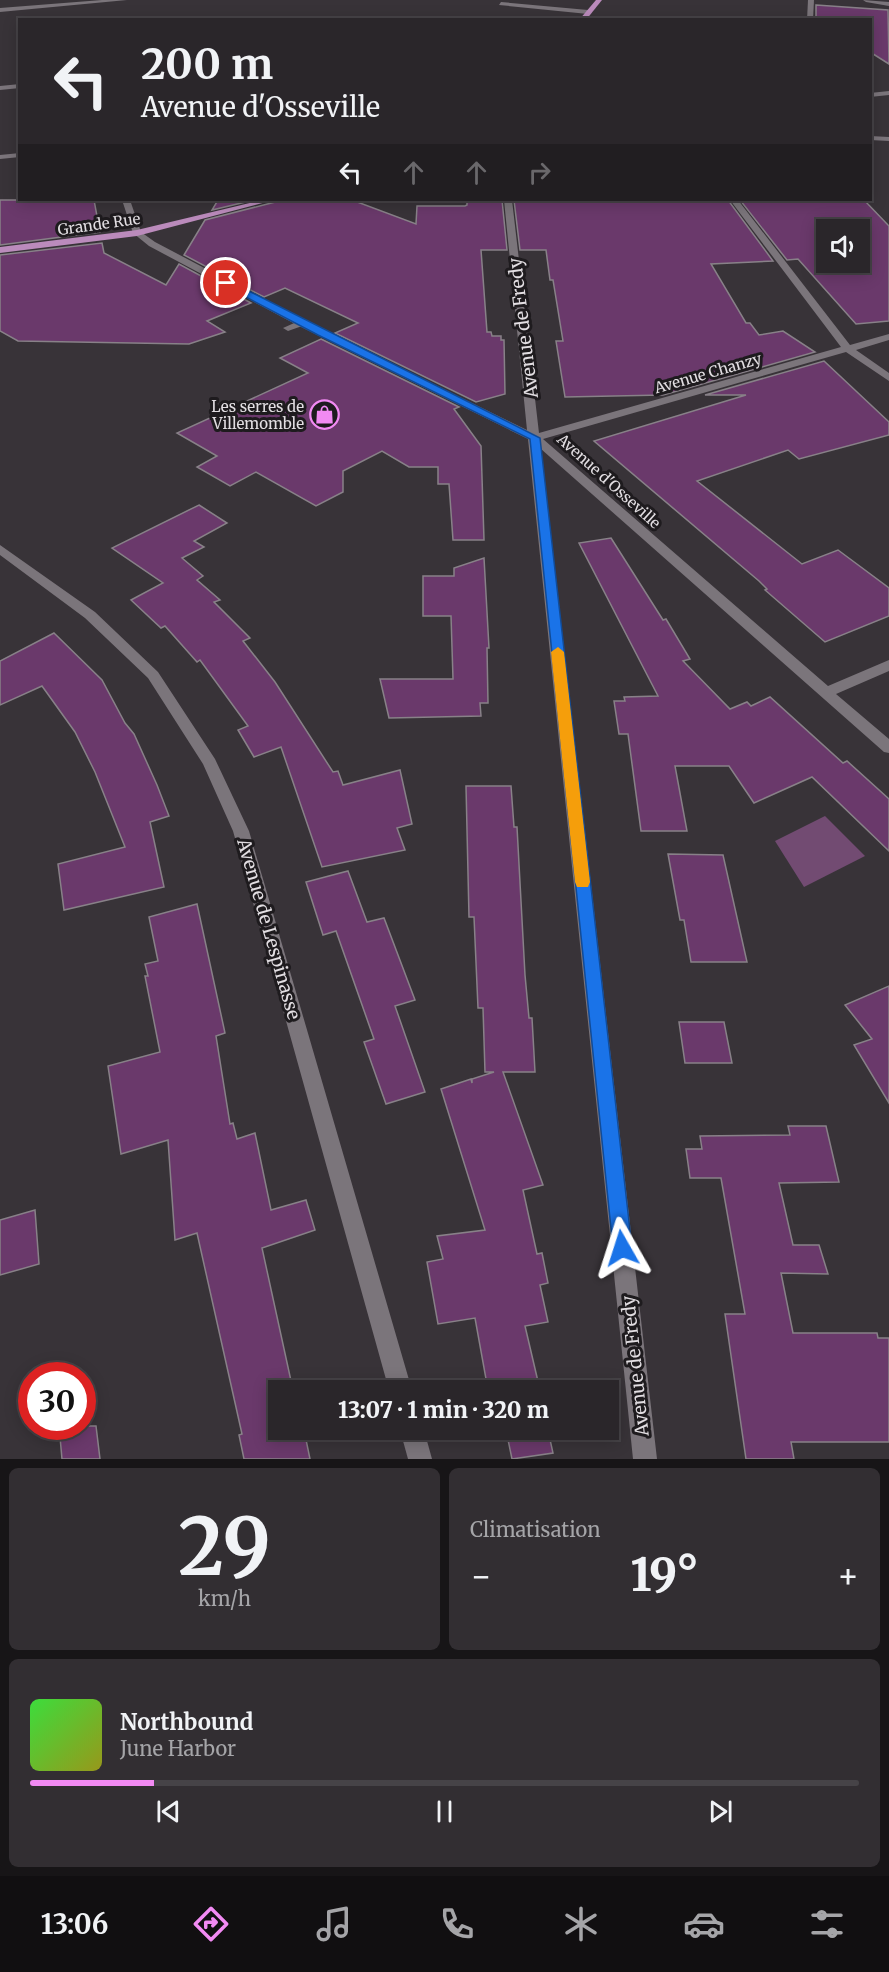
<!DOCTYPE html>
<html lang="fr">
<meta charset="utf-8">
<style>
body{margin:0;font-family:Merriweather,serif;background:#322e32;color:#f1f3f6;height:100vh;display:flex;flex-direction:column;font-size:22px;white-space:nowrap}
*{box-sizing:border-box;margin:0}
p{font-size:20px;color:#a5a5a8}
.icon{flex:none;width:33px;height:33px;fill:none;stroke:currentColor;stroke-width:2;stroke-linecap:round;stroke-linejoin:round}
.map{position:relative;height:1459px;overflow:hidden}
.details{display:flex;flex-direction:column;gap:9px;padding:9px;background:#171517;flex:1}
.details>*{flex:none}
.hud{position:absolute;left:18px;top:18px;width:854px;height:183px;border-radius:0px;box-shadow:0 3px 15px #0003,0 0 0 2px #464347;background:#2a262a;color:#f1f3f6;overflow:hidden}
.tools{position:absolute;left:816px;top:219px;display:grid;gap:12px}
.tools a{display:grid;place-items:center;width:54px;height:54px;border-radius:0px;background:#2a262a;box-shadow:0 3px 15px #0003,0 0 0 2px #464347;font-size:30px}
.speed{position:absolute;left:18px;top:1362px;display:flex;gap:12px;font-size:30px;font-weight:700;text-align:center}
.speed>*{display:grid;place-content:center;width:78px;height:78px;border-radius:50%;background:#2a262a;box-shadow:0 3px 15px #0003,0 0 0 2px #464347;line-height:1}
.speed .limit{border:9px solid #d22;background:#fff;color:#111}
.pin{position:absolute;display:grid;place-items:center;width:51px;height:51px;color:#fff;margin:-26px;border:3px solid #fff;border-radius:50%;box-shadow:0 2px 6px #0007}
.me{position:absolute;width:66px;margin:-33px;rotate:354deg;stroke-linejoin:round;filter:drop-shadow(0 0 4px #0008)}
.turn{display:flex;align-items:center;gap:21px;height:126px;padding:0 24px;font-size:27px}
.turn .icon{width:78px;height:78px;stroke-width:2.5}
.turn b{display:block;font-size:42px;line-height:51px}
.lanes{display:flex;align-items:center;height:57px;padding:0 24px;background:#0003;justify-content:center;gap:30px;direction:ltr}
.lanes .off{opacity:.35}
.big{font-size:45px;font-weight:800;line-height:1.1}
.details .widget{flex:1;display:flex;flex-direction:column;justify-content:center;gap:9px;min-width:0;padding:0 21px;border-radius:9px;background:#322e32}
.details .dial{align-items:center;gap:0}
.dial b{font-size:78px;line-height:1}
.song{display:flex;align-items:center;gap:18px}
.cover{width:72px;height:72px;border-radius:9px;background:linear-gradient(135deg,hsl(120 70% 55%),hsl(60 70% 35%))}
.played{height:6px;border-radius:3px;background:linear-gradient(90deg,#f28af3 15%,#464347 15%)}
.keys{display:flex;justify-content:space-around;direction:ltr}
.heat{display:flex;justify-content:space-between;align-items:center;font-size:33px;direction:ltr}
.details .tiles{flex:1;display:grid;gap:9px;grid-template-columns:1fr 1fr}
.widget:last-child{grid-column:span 2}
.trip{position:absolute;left:268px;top:1380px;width:351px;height:60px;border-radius:0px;background:#2a262a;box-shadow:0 3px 15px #0003,0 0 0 2px #464347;font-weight:800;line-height:60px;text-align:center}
.dock{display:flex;height:96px;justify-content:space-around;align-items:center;background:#110f11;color:#a5a5a8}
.dock .icon{width:42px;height:42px}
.dock .active{color:#f28af3}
.dock b{font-size:27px;color:#f1f3f6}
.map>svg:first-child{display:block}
.green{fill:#724b72}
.building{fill:#6a396b;stroke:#888188;stroke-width:1.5;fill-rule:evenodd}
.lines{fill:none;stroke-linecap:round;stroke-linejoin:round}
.service{fill:#7b757b;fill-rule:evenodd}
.minor{fill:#7b757b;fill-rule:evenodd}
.primary{fill:#bb8bbc;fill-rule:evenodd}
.route{fill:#1a73e8;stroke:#114b97;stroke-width:1.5}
.slow{fill:#f59e0b}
.labels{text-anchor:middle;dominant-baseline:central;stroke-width:6;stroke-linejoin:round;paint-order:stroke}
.far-street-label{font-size:15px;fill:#e2dee2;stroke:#1e1b1e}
.far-poi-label{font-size:15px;fill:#e2dee2;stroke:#1e1b1e;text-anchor:end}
.street-label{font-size:18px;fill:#e2dee2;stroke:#1e1b1e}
</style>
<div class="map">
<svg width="889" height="1459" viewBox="0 0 889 1459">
<rect width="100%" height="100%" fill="#383338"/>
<path class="green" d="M825,816L865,856L804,887L775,841Z"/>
<g class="building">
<path d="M816,5L888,10L889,64L870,52V20H816Z"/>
<path d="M0,200H94L100,232L0,245Z"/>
<path d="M218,200H254L212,210Z"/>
<path d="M276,200H352L416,224L417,206H465L467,205V200H502L507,250H481L487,332H491L492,336H501V340H504L505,394L476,402L335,333L358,323L285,288L264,297L184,255L205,220L275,202Z"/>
<path d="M514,200H635L636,202L728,200L773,261L711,264L746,323H750L759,335L783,331L815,352L663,395L565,397L556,341H563L553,280H550L546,250H520Z"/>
<path d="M740,200H864L889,226V321L856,324L798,259L787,260ZM826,230H860V262H826Z"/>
<path d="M102,243L104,253L166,285L179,264L251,303L207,321L225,332L189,344L18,341L0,331V255Z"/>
<path d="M321,339L459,407L454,409L481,446L484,540H453L449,484H438V467H409L382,451L343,471V492L316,506L256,472L230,486L197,467L217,456L177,433L308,373L280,358Z"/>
<path d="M824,361L889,422V435L799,459L788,450L697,481L802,564L838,550L889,588V616L825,642L765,590L767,589L759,581L594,441L746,395H705Z"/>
<path d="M199,505L227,523L194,541L204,547L182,558L203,576L197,580L220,600L214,602L250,638L243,641L275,682L333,772L338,771L343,785L400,770L412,824L397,828L405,850L322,867L281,747L254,757L238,730L248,726L200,660L197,662L165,626L161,628L131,600L163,583L112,548Z"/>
<path d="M611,538L663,620L666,619L690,659L683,661L730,709L747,702L751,706L770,697L843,763L847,761L889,799V851L812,777L754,803L729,766H675L687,831H641L628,734H619L614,701H625L624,697L658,696L579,543Z"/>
<path d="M484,558L489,648H487L488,703H480L481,716L389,718L380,679H453L451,616H423V576H454V568Z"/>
<path d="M54,633L102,680L125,723L134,734L157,785L169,816L150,822L164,887L64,910L58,864L125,847L95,772L75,732L42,686L0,705V661Z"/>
<path d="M466,786H511L514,827H517L525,975L529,1018H532L535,1072H503L543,1185L523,1190L537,1254L542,1253L548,1283L540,1285L548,1322L525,1326L540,1390L558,1386V1390H488L475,1318L438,1324L427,1262L443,1259L437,1236L485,1230L441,1089L471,1079L472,1083V1079L494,1072H485L483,1008H478L474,917H469Z"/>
<path d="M668,854L723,855L747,962H691L684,920H680Z"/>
<path d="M348,871L367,922L384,918L415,1000L395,1006L425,1092L386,1104L364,1042L374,1039L336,931L323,935L306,882Z"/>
<path d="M197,904L225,1033L216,1036L230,1124L233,1123L237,1139L255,1133L271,1210L306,1200L315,1230L262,1248L293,1390H279V1430H304L310,1459H244L239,1435L242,1434L197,1233L175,1240L168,1140L121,1154L108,1066L160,1052L145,976H148L145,964L158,961L149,917Z"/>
<path d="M889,986V1103L854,1045L872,1039L845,1005Z"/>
<path d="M679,1022H724L732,1063H685Z"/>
<path d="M788,1126H826L839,1182L779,1183L793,1245H819L828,1274L781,1273L793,1333H877L878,1338H889V1442H791L794,1459H746L725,1314H745L721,1178H690L686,1149H702L700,1136L790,1135Z"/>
<path d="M35,1210L39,1264L0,1275V1220Z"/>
<path d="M59,1426H96L100,1459H62Z"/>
<path d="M506,1430H567V1432L549,1435L553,1453L512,1459Z"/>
</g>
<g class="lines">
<g class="service">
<path d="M501,2L588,10L591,12L588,14L499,5Z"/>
<path d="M301,320L305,321V325L288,331L283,328Z"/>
</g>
<g class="minor">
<path d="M102,0H127L0,12V8Z"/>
<path d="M808,0H814L813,20H807Z"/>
<path d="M863,0L889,2V6L866,2Z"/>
<path d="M20,84V88L0,90V86Z"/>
<path d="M889,91V95L870,97V93Z"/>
<path d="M870,136L889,137V141L870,140Z"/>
<path d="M20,153V157L0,159V155Z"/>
<path d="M122,200H130L141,232L155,242L305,321L527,430L504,200H512L539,433L841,347L730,200H738L850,345L889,334V340L856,350L889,373V381L846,352L543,439L828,686L889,660V671L836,694L889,739V753L884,752L541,449L657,1459H633L528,439L297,325L149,246L133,233Z"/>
<path d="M0,545L95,612L158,672L215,759L249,831L412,1390H389L233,831L203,764L148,678L85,618L0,555Z"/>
<path d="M400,1430H424L432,1459H408Z"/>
</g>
<g class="primary">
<path d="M596,0H602L586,20H579Z"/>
<path d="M262,200H274L137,236L0,253V247L137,230Z"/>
</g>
</g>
<path class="route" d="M223,281H229L540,438L632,1248L629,1255L622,1258L615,1255L613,1248L530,439L318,335L223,285Z"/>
<path class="slow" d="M558,647L564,652L590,882L588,887H577L575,882L551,652Z"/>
<defs>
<symbol id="shop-ring" viewBox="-11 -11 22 22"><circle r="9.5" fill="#1e1b1e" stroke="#f28af3" stroke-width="1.5"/><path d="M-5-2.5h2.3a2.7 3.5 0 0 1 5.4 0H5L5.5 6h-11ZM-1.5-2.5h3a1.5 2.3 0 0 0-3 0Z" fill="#f28af3"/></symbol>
</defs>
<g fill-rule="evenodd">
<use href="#shop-ring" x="308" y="398" width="33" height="33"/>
</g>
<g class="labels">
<g class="far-street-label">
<text transform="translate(99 224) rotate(-8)">Grande Rue</text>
<text transform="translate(708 373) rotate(-16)">Avenue Chanzy</text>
<text transform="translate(609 481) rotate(42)">Avenue d'Osseville</text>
</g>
<g class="far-poi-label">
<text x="304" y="406">Les serres de<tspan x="304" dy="17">Villemomble</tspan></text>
</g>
<g class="street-label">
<text transform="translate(523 328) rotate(-97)">Avenue de Fredy</text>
<text transform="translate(269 929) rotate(74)">Avenue de Lespinasse</text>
<text transform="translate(635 1366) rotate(-96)">Avenue de Fredy</text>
</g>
</g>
</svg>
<div class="tools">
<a><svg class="icon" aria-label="sound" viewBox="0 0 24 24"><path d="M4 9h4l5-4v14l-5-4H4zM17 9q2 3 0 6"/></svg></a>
</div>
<div class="speed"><div class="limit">30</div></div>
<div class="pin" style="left:226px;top:283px;background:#d93025"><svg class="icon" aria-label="arrive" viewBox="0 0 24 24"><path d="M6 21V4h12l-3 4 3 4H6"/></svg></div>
<svg class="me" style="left:622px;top:1248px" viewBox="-20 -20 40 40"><path d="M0-17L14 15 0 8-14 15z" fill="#1a73e8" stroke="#fff" stroke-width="4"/></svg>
<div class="trip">13:07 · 1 min · 320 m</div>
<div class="hud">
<div class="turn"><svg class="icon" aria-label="left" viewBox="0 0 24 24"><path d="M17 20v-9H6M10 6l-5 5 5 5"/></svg><div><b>200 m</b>Avenue d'Osseville</div></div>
<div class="lanes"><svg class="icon" aria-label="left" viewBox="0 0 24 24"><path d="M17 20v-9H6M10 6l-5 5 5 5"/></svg><svg class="icon off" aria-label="ahead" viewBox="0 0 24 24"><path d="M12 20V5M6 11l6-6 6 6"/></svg><svg class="icon off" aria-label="ahead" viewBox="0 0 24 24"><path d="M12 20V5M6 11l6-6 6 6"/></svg><svg class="icon off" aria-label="right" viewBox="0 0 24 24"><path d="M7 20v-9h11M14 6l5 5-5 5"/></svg></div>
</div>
</div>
<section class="details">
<div class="tiles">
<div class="widget dial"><b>29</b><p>km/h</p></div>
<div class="widget"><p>Climatisation</p>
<div class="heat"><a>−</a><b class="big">19°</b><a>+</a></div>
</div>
<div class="widget">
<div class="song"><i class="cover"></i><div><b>Northbound</b><p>June Harbor</p></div></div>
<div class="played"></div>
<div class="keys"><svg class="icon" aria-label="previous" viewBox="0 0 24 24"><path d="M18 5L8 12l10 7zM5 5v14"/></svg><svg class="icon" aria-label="pause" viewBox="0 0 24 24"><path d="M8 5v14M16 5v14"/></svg><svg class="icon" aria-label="next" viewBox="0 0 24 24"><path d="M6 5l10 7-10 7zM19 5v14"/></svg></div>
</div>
</div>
</section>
<nav class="dock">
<b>13:06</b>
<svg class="icon active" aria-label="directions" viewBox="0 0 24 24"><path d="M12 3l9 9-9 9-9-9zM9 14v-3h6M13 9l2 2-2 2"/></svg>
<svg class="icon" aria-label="music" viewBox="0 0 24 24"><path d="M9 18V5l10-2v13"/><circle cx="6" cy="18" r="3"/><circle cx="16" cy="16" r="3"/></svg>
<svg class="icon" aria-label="phone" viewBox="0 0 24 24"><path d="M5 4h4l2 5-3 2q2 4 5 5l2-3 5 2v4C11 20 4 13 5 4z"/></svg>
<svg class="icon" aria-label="climate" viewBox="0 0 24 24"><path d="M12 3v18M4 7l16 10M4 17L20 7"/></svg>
<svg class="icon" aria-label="car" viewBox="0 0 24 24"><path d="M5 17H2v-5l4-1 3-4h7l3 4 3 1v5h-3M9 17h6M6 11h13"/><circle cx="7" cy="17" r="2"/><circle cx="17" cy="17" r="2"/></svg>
<svg class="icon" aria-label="filters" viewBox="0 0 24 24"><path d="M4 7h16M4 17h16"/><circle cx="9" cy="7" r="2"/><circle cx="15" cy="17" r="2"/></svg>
</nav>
